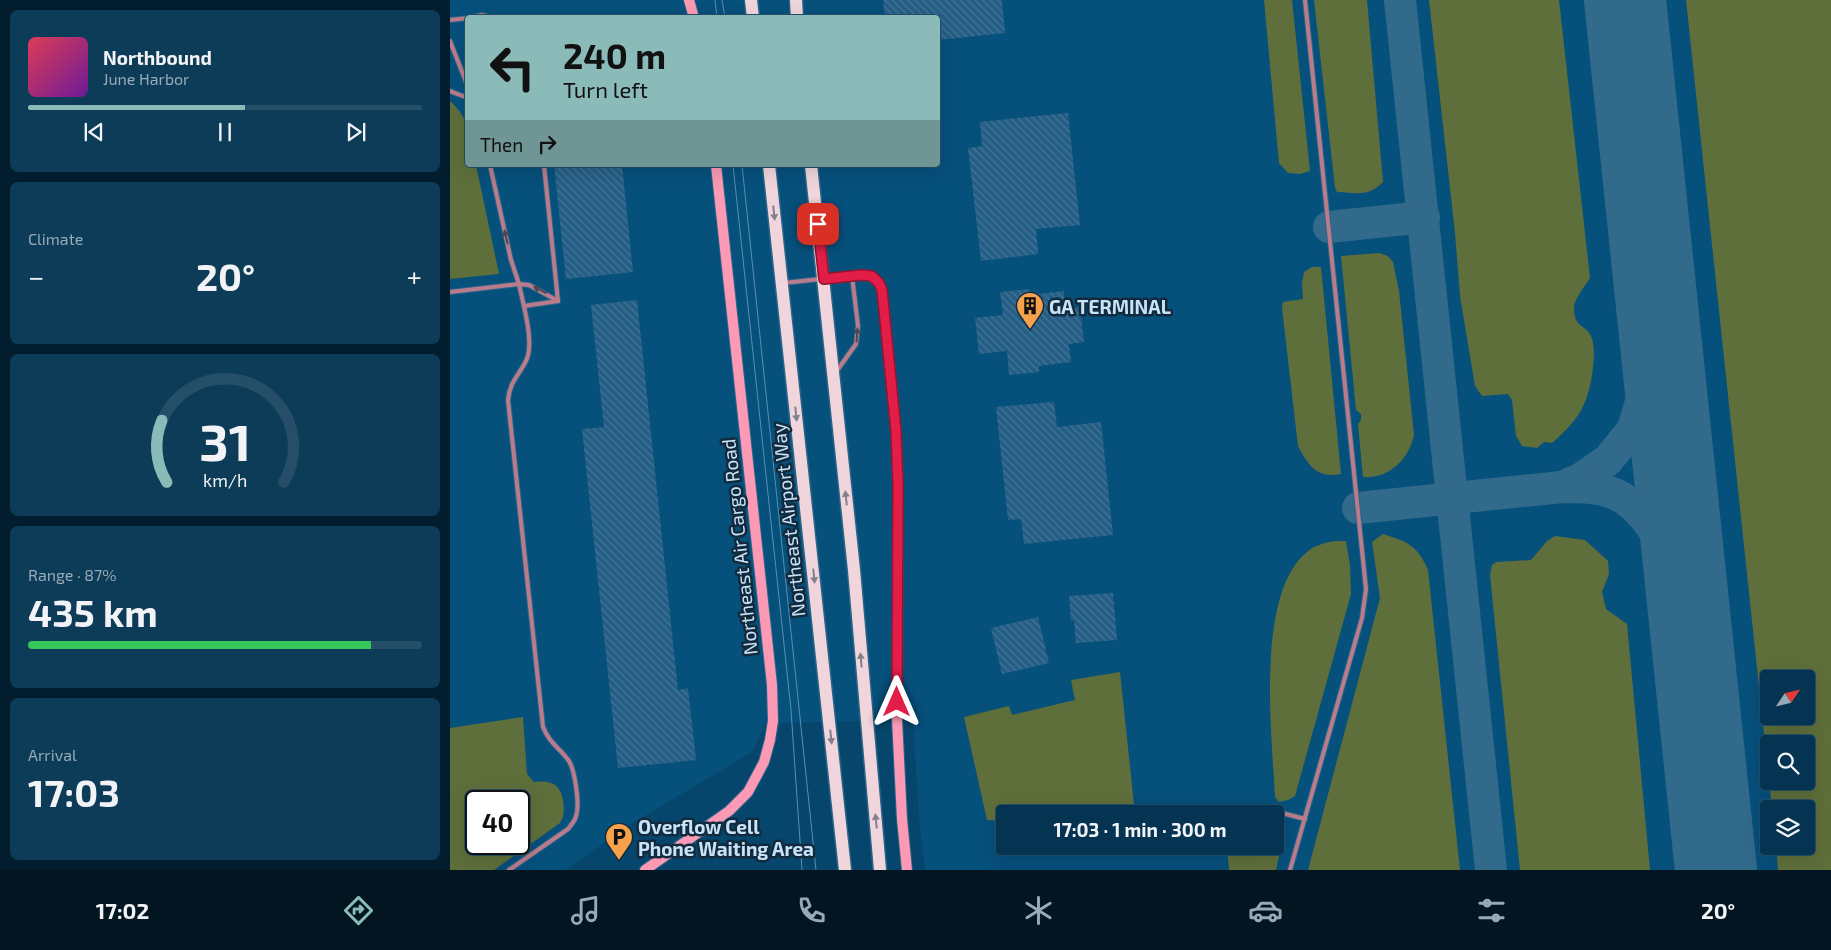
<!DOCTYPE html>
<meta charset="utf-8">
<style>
body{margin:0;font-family:"Exo 2",sans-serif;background:#0d3c58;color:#f1f3f6;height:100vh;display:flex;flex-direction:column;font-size:19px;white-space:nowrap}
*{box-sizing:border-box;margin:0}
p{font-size:16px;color:#97aab7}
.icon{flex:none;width:28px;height:28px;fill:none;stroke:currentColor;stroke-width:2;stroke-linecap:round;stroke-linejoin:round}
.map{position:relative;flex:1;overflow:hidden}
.sheet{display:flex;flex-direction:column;gap:10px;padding:10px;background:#021d2d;width:450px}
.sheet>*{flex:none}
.banner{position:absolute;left:15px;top:15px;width:475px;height:152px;border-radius:5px;box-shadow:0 5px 20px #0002,0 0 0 1px #254f68;background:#8bbbb9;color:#111;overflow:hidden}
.needle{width:32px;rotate:55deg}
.tools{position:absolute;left:1310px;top:670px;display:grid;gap:10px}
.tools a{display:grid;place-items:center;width:55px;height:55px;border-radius:5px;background:#043451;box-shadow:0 5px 20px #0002,0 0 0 1px #254f68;font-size:25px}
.speed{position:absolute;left:15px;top:790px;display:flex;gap:10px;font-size:25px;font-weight:700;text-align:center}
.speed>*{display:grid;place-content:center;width:65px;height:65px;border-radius:50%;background:#043451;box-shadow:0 5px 20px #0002,0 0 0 1px #254f68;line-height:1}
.speed .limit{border:2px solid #111;border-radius:8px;background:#fff;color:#111}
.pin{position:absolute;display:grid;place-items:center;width:42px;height:42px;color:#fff;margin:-21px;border-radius:10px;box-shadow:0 2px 8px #0006}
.me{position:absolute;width:55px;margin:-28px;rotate:0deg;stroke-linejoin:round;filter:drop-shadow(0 0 4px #0008)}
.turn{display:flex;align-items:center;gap:18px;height:105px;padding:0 15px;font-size:22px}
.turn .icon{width:65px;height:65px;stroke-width:2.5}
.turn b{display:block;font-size:35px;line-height:42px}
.then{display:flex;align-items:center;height:48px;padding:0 15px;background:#0003;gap:10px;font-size:19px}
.big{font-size:38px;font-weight:700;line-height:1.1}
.sheet .tile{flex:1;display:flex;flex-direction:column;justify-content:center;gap:8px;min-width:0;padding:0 18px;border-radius:8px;background:#0d3c58}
.sheet .dial{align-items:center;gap:0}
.dial svg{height:130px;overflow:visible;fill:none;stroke:#254f68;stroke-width:7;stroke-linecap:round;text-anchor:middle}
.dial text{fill:#f1f3f6;stroke:none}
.song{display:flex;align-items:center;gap:15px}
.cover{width:60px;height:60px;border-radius:8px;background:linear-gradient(135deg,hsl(350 70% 55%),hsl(280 70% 35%))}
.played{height:5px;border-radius:2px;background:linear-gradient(90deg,#8bbbb9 55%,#254f68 55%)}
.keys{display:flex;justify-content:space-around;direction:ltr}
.heat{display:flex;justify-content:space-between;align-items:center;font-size:28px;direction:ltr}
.charge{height:8px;border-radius:4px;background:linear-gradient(90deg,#34c759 87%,#254f68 0)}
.trip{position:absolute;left:546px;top:805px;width:288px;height:50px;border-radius:5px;background:#043451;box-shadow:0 5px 20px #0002,0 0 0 1px #254f68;font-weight:700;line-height:50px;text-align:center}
.dock{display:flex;height:80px;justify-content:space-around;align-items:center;background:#021520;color:#97aab7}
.dock .icon{width:35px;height:35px}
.dock .on{color:#8bbbb9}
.dock b{font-size:22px;color:#f1f3f6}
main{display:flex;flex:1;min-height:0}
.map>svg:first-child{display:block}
.built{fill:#06507c;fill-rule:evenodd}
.green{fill:#5f6f3b;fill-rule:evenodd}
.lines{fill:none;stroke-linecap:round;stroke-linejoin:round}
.taxiway{stroke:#326a8c;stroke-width:32}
.runway{stroke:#326a8c;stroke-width:82}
.building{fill:url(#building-back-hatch)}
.lane-casing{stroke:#2d6588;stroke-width:6}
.secondary-casing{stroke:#2d6588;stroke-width:12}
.primary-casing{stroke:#2d6588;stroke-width:15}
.lane{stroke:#ba7c8b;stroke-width:4}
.secondary{stroke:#fc9ab5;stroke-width:10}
.primary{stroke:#f0d6dc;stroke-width:12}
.tram{stroke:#5d8dac;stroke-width:1}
.oneway{fill:#82808c}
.oneway2{fill:#4d4758}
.route-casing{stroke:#92132f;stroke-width:12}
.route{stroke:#e11d48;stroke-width:9}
.labels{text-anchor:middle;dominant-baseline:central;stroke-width:5;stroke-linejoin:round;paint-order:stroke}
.poi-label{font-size:19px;font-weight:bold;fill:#c7e3fa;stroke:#132a3c;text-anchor:start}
.street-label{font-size:19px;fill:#c7e3fa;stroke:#132a3c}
</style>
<main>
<section class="sheet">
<div class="tile">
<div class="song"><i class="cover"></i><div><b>Northbound</b><p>June Harbor</p></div></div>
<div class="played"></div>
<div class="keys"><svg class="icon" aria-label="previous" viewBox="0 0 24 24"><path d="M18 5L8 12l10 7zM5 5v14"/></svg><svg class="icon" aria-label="pause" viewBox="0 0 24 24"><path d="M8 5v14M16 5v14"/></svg><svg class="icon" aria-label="next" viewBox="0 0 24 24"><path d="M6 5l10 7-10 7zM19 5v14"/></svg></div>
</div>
<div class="tile"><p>Climate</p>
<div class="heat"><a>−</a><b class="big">20°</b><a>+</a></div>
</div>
<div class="tile dial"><svg viewBox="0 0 100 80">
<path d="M14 69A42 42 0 1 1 86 69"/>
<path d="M14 69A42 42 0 0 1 11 31" stroke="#8bbbb9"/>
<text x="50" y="56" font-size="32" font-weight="700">31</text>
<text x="50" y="72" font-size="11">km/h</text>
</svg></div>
<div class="tile"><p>Range · 87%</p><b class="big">435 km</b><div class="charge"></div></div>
<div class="tile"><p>Arrival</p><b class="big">17:03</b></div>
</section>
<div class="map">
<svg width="1381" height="870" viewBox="0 0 1381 870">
<defs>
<pattern id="building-back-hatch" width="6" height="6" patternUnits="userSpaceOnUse" patternTransform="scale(1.25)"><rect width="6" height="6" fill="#255e85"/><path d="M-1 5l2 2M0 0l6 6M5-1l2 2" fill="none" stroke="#437597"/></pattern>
</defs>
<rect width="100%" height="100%" fill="#06466c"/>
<path class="built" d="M0,0H1381V870H475L469,816L463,719L315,724L302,752L181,824L115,870H0ZM18,18H488V165H18ZM1319,679H1356V716H1319ZM1319,744H1356V781H1319ZM26,801H69V844H26ZM1319,809H1356V846H1319ZM555,814H825V846H555Z"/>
<g class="green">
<path d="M814,0H842L860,171L850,174L838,173L829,163Z"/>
<path d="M864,0H917L933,182C919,197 907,193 887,192L885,188Z"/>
<path d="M979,0H1109L1140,278C1135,286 1124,299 1124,308C1124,329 1136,324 1141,336C1145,346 1144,357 1143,367C1139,403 1129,420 1102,443L1094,442L1087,448L1072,446L1066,436L1062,400L1058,394L1032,396L1025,386L1010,296L1005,233Z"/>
<path d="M1236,0H1381V870H1328L1326,846H1356V809H1322ZM1319,679H1356V716H1319ZM1319,744H1356V781H1319Z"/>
<path d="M0,101C23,122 18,136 18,165H26L49,274L0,279Z"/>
<path d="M929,253L938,256L943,262L949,291L964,435C959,459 939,479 913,477L908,424L911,420V414L906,410L891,256Z"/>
<path d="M862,267H871L891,474C867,479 858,465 848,446L832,308L833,302L853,299L852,284L854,272Z"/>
<path d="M933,534C958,542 967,545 978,570L1010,870H858L930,598L922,542Z"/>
<path d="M1105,536L1135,540L1158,561L1159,574L1152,592L1156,609L1177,624L1200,870H1070L1040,575L1042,565L1046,562L1081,560L1097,541Z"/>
<path d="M885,541H896L900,565L901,594L845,796L838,800L829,802L825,797C822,736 805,594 857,552C865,545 874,543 885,541Z"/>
<path d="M670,672L685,814H555V821L537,820L514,717L559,706L562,715L625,700L621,680Z"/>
<path d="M73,717L77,774L84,782C100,780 110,783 113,800C114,810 115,815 110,823L44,870H0V728ZM26,801H69V844H26Z"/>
<path d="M825,822L830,823L835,829L826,870H779L777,846H825Z"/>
</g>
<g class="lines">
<g class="taxiway">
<path d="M950,0L1041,870"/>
<path d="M879,227L974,217"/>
<path d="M1112,487L1132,478L1158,460L1183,429L1195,388L1209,327"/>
<path d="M908,508L1112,487C1129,487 1148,487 1165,494C1198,508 1220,557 1236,588"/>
</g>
<path class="runway" d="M1175,0L1266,870"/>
</g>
<g class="building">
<path d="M433,0H552L555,33L488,40V18H435Z"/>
<path d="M618,113L630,225L586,229L588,254L531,261L518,148L532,146L530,122Z"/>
<path d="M104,165H172L183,272L116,279Z"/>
<path d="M580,289V295L614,291L615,309L630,307L634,342L619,344L621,362L589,366V372L559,375L557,351L529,354L525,318L553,315L550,292Z"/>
<path d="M187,300L228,690L238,688L246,760L168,768L132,429L154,427L141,305Z"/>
<path d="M604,402L607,427L651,422L663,535L574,544L571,519L558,520L546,407Z"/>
<path d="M663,593L667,640L626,643L624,620L621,621L619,596Z"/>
<path d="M588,617L599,663L552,674L541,628Z"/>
</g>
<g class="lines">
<defs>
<g id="lane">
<path d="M18,18L32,15L44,18"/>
<path d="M0,20L18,18"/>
<path d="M0,41L18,87"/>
<path d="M0,91L18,98"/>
<path d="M40,165L61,260L69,284L79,285L108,301"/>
<path d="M94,165L108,301"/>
<path d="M333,283L371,279"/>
<path d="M0,292L69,284C73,304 85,343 76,361C68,377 60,381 58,400L93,727C100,744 109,747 119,761C125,771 130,805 126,816C125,821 121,825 118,829L59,870"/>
<path d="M74,306L108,301"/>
<path d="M386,372L406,344L408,326L402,276"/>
<path d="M805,814L828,812L855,819"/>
<path d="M840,870L912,618L916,589L855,0"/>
</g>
<g id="secondary">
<path d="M239,0L244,18"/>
<path d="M374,279L411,275L421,276L429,283L432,290L446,431L448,485L447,719L452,819L457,870"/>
<path d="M195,870L279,811L298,792L314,762L320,740L323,721L322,685L266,165"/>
</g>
<g id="primary">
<path d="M301,0L303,18"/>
<path d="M346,0L347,18"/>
<path d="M319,165L395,870"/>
<path d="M361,165L404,570L430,870"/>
</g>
</defs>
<use href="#lane" class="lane-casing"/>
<use href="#secondary" class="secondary-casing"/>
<use href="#primary" class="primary-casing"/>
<use href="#lane" class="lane"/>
<use href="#secondary" class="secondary"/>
<use href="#primary" class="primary"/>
<g class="tram">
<path d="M265,0L267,18"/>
<path d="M272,0L275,18"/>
<path d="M283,165L341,710L352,870"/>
<path d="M292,165L366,870"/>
</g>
</g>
<defs><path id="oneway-solid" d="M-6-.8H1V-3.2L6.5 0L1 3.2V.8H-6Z" transform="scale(1.25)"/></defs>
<g class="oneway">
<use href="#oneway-solid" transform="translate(324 213) rotate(84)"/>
<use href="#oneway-solid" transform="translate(346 414) rotate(84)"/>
<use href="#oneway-solid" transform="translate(396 498) rotate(-96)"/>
<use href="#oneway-solid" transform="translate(364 576) rotate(84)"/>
<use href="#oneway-solid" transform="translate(411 660) rotate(-95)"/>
<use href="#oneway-solid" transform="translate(381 737) rotate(84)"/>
<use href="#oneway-solid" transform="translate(426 821) rotate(-96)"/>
</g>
<g class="oneway2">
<use href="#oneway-solid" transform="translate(56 237) rotate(-103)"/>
<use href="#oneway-solid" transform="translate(90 290) rotate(-153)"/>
<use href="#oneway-solid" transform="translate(407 335) rotate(-86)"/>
</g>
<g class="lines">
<defs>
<path id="route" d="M368,224L374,279L411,275L422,276L429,283L432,290L446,431L448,485L447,702"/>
</defs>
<use href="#route" class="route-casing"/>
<use href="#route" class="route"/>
</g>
<defs>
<symbol id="building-pin" viewBox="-11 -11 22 30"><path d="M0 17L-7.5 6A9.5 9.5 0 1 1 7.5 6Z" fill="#f7a14a" stroke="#132a3c"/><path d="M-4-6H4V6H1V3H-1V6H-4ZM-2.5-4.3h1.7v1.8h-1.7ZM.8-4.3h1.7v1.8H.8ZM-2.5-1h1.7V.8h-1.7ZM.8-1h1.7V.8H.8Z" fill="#111"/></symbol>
<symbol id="parking-pin" viewBox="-11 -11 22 30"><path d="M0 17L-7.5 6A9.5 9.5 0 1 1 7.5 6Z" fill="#f7a14a" stroke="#132a3c"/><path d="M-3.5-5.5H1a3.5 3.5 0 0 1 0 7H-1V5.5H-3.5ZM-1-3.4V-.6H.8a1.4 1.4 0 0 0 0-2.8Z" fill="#111"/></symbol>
</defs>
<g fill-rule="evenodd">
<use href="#building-pin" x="564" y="290" width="32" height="43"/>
<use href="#parking-pin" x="153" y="821" width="32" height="43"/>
</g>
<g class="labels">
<g class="poi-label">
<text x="599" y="306">GA TERMINAL</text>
<text x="188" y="826">Overflow Cell<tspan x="188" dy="22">Phone Waiting Area</tspan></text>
</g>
<g class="street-label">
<text transform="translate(338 520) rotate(-96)">Northeast Airport Way</text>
<text transform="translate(289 547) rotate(-96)">Northeast Air Cargo Road</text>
</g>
</g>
</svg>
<div class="tools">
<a><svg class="needle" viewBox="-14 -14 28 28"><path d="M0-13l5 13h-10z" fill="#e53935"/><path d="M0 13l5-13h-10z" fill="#97aab7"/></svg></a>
<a><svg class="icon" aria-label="search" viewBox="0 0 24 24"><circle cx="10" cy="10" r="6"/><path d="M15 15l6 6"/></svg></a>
<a><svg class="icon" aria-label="layers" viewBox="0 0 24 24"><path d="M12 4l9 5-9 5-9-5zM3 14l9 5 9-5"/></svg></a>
</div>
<div class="speed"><div class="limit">40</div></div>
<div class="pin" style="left:368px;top:224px;background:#d93025"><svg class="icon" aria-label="arrive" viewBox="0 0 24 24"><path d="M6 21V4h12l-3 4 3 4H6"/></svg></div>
<svg class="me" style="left:447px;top:702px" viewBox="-20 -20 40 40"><path d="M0-17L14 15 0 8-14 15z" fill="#e11d48" stroke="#fff" stroke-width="4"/></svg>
<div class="trip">17:03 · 1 min · 300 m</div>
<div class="banner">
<div class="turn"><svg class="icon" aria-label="left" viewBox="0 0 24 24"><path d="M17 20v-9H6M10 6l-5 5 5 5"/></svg><div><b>240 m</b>Turn left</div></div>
<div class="then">Then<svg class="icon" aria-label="right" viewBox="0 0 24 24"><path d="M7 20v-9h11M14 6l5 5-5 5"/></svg></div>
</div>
</div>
</main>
<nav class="dock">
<b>17:02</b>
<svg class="icon on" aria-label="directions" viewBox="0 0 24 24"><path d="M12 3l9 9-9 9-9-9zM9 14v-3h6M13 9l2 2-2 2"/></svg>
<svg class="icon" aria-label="music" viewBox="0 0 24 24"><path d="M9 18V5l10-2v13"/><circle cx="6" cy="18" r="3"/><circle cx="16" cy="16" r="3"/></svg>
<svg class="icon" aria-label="phone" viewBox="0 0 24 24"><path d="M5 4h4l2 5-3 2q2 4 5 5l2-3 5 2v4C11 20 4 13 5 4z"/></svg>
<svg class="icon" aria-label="climate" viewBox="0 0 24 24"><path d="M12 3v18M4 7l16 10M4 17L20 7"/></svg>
<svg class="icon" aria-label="car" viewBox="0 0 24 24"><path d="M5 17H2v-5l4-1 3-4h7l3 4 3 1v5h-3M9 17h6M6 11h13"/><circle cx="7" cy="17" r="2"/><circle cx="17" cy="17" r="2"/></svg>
<svg class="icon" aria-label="filters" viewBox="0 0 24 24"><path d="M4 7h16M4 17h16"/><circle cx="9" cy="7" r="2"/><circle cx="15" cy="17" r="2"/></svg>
<b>20°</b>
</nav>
